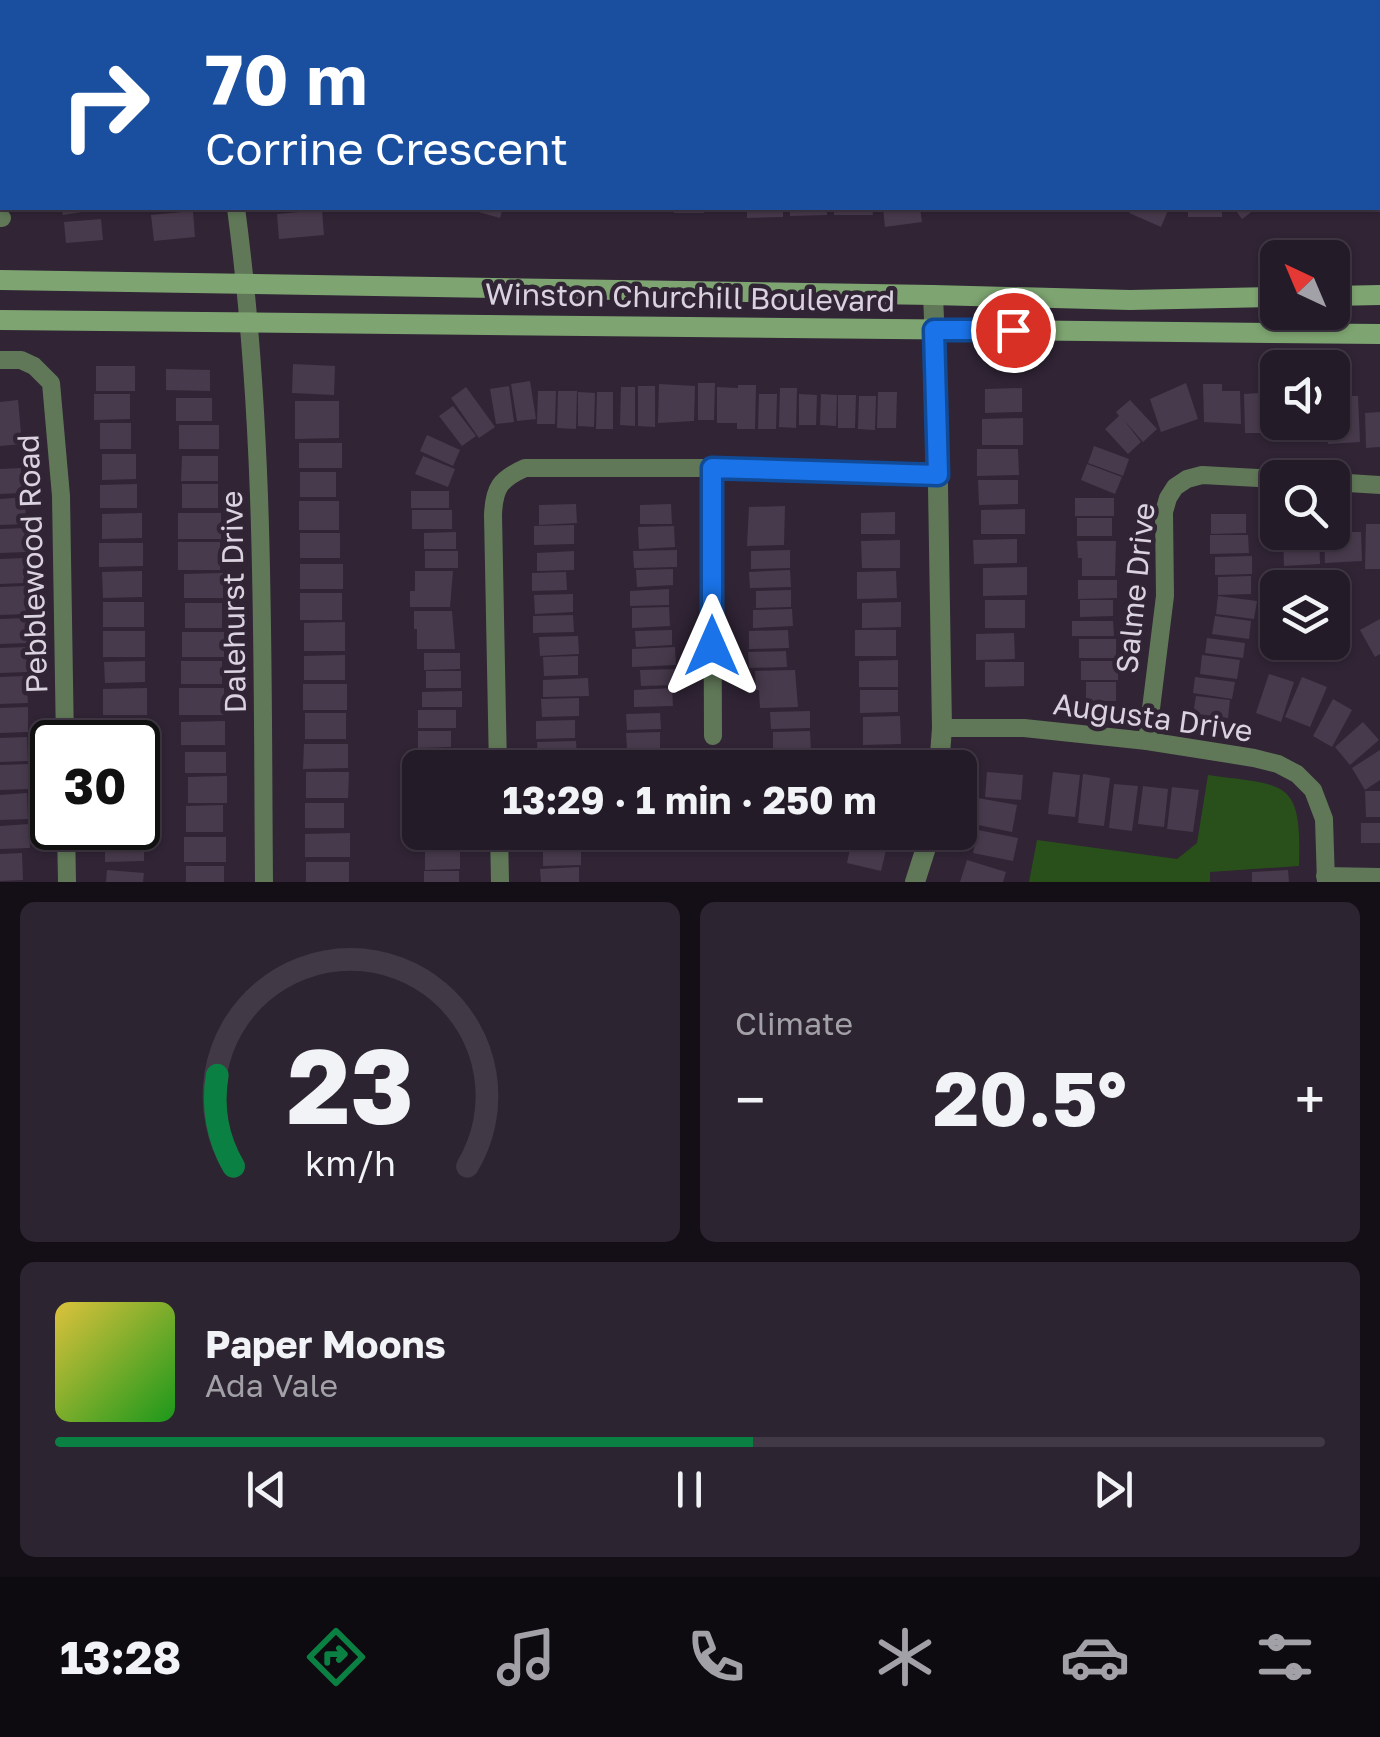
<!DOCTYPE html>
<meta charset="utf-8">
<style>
body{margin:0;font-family:"Golos Text",sans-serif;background:#2c2430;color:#f1f3f6;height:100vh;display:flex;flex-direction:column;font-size:38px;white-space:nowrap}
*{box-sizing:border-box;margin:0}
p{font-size:32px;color:#a3a1a8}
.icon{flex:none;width:55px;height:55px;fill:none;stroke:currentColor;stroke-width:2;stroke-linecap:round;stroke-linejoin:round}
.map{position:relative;height:882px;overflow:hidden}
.drawer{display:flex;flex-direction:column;gap:20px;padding:20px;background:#140f16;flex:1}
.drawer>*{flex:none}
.guide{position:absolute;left:0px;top:0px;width:1380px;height:210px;box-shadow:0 2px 8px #0004,0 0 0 2px #413945;background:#1a4fa0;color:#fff;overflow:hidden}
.needle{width:65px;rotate:316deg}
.fabs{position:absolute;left:1260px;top:240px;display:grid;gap:20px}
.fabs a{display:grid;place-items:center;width:90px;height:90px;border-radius:15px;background:#241b28;box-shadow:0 2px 8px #0004,0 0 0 2px #413945;font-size:50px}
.speed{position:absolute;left:30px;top:720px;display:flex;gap:20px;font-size:50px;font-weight:700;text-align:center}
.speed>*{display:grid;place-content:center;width:130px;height:130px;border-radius:50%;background:#241b28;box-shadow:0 2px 8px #0004,0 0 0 2px #413945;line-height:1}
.speed .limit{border:5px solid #111;border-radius:15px;background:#fff;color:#111}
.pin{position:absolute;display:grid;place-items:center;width:85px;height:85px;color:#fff;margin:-42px;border:5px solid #fff;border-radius:50%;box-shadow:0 2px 10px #0007}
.me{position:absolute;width:110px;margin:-55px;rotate:0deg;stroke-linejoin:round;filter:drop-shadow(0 0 8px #0008)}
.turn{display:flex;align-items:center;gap:35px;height:210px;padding:0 40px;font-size:45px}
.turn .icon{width:130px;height:130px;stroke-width:2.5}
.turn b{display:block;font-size:70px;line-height:85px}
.big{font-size:75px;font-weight:700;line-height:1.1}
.drawer .card{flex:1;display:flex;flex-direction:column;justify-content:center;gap:15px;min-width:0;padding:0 35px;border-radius:15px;background:#2c2430}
.drawer .dial{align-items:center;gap:0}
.dial svg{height:260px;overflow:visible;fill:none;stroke:#413945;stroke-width:7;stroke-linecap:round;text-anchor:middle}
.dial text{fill:#f1f3f6;stroke:none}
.song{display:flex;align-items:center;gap:30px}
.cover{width:120px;height:120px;border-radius:15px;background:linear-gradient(135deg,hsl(50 70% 55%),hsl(120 70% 35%))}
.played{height:10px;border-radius:5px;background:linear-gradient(90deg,#0b8043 55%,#413945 55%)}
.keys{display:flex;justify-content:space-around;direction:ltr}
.heat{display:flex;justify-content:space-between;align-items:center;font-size:55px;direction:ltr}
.drawer .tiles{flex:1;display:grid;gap:20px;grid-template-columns:1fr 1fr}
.card:last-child{grid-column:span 2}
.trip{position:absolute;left:402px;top:750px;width:575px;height:100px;border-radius:15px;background:#241b28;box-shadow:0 2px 8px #0004,0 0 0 2px #413945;font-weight:700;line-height:100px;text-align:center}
.tabs{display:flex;height:160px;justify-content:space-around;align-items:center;background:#0e0b10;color:#a3a1a8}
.tabs .icon{width:70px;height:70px}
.tabs .selected{color:#0b8043}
.tabs b{font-size:45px;color:#f1f3f6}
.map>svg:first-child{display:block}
.green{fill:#29501a}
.building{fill:#473a4c}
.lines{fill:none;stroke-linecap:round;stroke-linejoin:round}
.minor{stroke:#607858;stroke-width:18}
.tertiary{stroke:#607858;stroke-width:20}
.secondary{stroke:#7ea571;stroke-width:20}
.route-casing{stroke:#114b97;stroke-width:25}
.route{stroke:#1a73e8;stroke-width:18}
.labels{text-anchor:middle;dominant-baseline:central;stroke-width:9;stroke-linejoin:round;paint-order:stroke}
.street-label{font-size:30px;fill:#dad2de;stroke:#302435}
</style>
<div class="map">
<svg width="1380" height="882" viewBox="0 0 1380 882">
<rect width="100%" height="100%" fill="#302435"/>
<path class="green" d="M1208,775C1286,786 1302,778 1299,866L1210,872V882H1029L1037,840L1177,859L1197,843Z"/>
<g class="building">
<path d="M61,208H93L94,210L63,215Z"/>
<path d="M464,208H503L500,218Z"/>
<rect x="674" y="208" width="30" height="5"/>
<path d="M747,208H783V217L747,218Z"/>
<path d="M790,208H827V215L790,216Z"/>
<path d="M834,208H872L873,215H834Z"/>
<path d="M883,208H920L922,222L885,227Z"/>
<path d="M1132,208H1169L1161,227L1129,213Z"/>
<rect x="1188" y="208" width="34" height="9"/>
<path d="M1234,208H1257L1242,219Z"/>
<path d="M322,210L324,235L279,239L277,214Z"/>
<path d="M193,211L195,237L154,241L151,215Z"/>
<path d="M101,219L103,240L66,243L64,222Z"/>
<path d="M293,364L335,366L334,395L292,393Z"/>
<rect x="96" y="366" width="39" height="25"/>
<path d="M166,369L210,370V391L166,390Z"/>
<path d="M530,381L536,419L517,421L511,384Z"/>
<path d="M698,383H715L714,420H698Z"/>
<path d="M1186,383L1198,419L1161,432L1150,399Z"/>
<path d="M659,384L695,386L694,421L658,423Z"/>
<path d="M1203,384H1222V391H1240L1241,424L1204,422Z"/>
<path d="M738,385H756L755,429H737V423H717V387L738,388Z"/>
<path d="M509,386L514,422L496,424L490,389Z"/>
<path d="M638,386H655V427L638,426Z"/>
<path d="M466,387L495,427L479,438L451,398Z"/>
<path d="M621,387H635V426L620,425Z"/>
<path d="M780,388H797L796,428L779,427Z"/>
<path d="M1022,388V412L985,413V389Z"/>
<path d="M538,391H556L555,424H537Z"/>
<path d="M558,391H577L576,429L557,428Z"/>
<path d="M578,392L595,393L594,427L578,426Z"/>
<path d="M597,392H613V429H596Z"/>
<path d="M878,392H897L896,428H877Z"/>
<path d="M1260,393L1261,433H1245L1244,394Z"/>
<path d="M94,394H130V419L94,420Z"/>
<path d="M759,394H777L776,429H758Z"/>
<path d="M799,394L817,395L816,425H799Z"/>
<path d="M821,394L837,395L836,426L820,425Z"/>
<path d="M838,395H856L855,428H838Z"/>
<path d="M859,396H876L875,430L858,429Z"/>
<path d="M1342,396H1358L1360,442L1328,444L1327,422H1332V397Z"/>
<rect x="176" y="398" width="36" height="23"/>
<path d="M18,400L22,444L0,446V402Z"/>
<path d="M1130,400L1157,429L1143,442L1123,419L1141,442L1128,454L1105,429L1119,416L1116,412Z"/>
<path d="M1278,400L1279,434H1264L1263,401Z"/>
<path d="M295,401H339V438L295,439Z"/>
<path d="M453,406L476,436L462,446L439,416Z"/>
<path d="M1380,412V447L1366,448L1365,413Z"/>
<path d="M1023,418V445H982V419Z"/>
<path d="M1288,422H1319L1320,438L1288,440Z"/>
<rect x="100" y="423" width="31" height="26"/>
<rect x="179" y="425" width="40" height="24"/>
<path d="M427,435L460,450L453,466L420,451Z"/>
<rect x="299" y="443" width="43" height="25"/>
<path d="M1094,446L1129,459L1123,476L1088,463Z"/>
<path d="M977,449H1018L1019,475L977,476Z"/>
<path d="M102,454H136V479L102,480Z"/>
<path d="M182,456H218V481H181Z"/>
<path d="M423,456L455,469L448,487L415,474Z"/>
<path d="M1087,464L1122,477L1115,494L1081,480Z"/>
<path d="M21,468L22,493L0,494V469Z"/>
<rect x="300" y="472" width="36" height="25"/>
<path d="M978,480H1018V504L979,505Z"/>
<path d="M137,484V508H100V485Z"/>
<rect x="182" y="484" width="36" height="24"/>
<rect x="411" y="491" width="38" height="17"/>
<path d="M25,497L26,524L0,525V499Z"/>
<rect x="1075" y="498" width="39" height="18"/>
<rect x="299" y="501" width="40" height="29"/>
<path d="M576,504L577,523L539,525V505Z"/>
<path d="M671,504L672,524H640V505Z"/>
<path d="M785,506L784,545L747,546L749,507Z"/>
<path d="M1025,509V534H981V510Z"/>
<rect x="412" y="510" width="40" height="19"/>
<path d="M895,512V534H861V513Z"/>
<path d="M142,513V538L102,539V514Z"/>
<rect x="178" y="513" width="43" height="26"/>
<path d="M1211,514H1246V533L1211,534Z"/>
<rect x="1077" y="518" width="35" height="18"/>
<path d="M1366,524H1380V569H1365Z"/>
<path d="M574,525V544L534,545V526Z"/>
<path d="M674,526L675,547L639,549L638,527Z"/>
<path d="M1343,526V532H1361L1362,561L1325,563L1324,532H1332V527Z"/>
<path d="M26,528L27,552L0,553V529Z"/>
<path d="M456,532V549H424V533Z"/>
<path d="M1283,532H1319L1320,564L1284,566Z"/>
<rect x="300" y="533" width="40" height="25"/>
<path d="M1210,535H1248L1249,553L1210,554Z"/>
<path d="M1017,539V563L974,564L973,540Z"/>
<path d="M900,540V568H862L861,541Z"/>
<path d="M1077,541H1116L1115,576H1082V558H1078Z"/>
<rect x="178" y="542" width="42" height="28"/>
<path d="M99,543H143V566L99,567Z"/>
<path d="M677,550V567L634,568L633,551Z"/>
<path d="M790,550V568L751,569V551Z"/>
<rect x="425" y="551" width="33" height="17"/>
<path d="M574,551V570L537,571V553Z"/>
<path d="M1252,556V574L1215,575V557Z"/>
<path d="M24,558V583L0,584V559Z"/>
<rect x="300" y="564" width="43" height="25"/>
<path d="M1027,567V595L983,596V568Z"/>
<path d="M673,569V585L637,587L636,570Z"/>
<path d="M790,570L791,587L750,588L749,572Z"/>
<path d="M142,571V597L103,598L102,572Z"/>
<path d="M415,571H453L450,607H410V591H415Z"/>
<path d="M896,571L897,598L857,599V572Z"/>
<path d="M566,572L567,590L532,591V573Z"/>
<path d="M223,573V598H184V574Z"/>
<path d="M1251,576V594L1218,595V577Z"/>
<path d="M1078,580H1117V598L1078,599Z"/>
<path d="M25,586L26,614L0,615V587Z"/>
<path d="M669,589V605L630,606V591Z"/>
<path d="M791,590V607L756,608V591Z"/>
<rect x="300" y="593" width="42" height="27"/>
<path d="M573,594V612L535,614L534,595Z"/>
<path d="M1218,596L1257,601L1254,619L1216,614Z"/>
<rect x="985" y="600" width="40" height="28"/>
<path d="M1080,600H1113V616L1080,617Z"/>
<rect x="103" y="602" width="41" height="25"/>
<path d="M901,602V627L862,628V603Z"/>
<rect x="185" y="603" width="37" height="25"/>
<path d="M669,607L670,626L632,628V608Z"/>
<path d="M792,609L793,626L753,628V610Z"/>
<path d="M414,611H452L455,649H417V629H414Z"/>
<path d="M573,615L574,632L533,633V616Z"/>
<path d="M1215,616L1251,621L1249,639L1212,634Z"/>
<path d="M27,618L28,643L0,644V619Z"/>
<path d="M1380,619V654L1375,657L1360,630Z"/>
<path d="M1072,621H1113L1114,636H1072Z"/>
<path d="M345,622V651H304V623Z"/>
<path d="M672,630V645L636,647L635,631Z"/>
<path d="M788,630L789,648L749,649V631Z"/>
<rect x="855" y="630" width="41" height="26"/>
<rect x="103" y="631" width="42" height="26"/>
<rect x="182" y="632" width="42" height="25"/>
<path d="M1014,633L1015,659L976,660V634Z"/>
<path d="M578,636L579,654L540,656L539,637Z"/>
<path d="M1207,638L1245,643L1243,658L1205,653Z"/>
<rect x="1079" y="639" width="37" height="19"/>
<path d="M26,647L27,672L0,673V648Z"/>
<path d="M675,647L676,665L632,667V649Z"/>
<path d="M786,651L787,667L749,668L748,652Z"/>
<path d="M424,653H460V669L424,670Z"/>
<path d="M345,655V680H304V656Z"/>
<path d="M1202,655L1240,660L1237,679L1200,674Z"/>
<path d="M578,656V675L544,676L543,657Z"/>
<path d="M898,660V687H859V661Z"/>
<path d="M145,661V682L105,683L104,662Z"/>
<rect x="181" y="661" width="41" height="23"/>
<rect x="1081" y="661" width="37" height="19"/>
<path d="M985,662H1024V686L985,687Z"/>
<path d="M679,669L680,685L641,686L640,670Z"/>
<path d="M795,670L798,707L760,708L759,690H756L755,671Z"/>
<rect x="426" y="671" width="35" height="17"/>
<path d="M1269,674L1294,682L1281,722L1256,713Z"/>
<path d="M26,676L28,703L0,704V677Z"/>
<path d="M1195,677L1235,682L1232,699L1193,693Z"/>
<path d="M1302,677L1327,687L1310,727L1285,717Z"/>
<path d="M588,678L589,696L543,697V680Z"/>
<rect x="1086" y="682" width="30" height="19"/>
<rect x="303" y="684" width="44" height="26"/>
<path d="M147,688V715H103V689Z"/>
<rect x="179" y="688" width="45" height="27"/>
<path d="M672,688L673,706L634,707V690Z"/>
<path d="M860,690H898V712L860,713Z"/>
<path d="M462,691V707H422V692Z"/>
<path d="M1196,696L1230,700L1228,718L1193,714Z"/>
<path d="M579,698V716L542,717L541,699Z"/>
<path d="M1333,699L1352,710L1332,747L1313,736Z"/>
<path d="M28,707V732L0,733V708Z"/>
<rect x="418" y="710" width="38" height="18"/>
<path d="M810,711V728L771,729L770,712Z"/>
<rect x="305" y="713" width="41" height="26"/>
<path d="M660,713L661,729L627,730L626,714Z"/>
<path d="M900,716L901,744L863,745V717Z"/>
<path d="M104,720H145V744L104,742Z"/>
<path d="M575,720V738L536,739V721Z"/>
<path d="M225,721V745H181V722Z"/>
<path d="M1363,722L1379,740L1350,765L1335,747Z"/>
<path d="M418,731H451V747L418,748Z"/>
<path d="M810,731L811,751L773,752V732Z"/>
<path d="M660,732V748L627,749L626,733Z"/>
<path d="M27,737L28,761L0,762V738Z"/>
<path d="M576,741L577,759L538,760L537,742Z"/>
<path d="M304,744H348V768L303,769Z"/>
<rect x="138" y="748" width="8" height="25"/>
<path d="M418,749H456L457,765L418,766Z"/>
<path d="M1380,750V780L1365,790L1352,768Z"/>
<path d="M864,751L904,754L903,768H863Z"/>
<rect x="185" y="752" width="41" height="21"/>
<path d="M656,752L668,768H636Z"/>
<path d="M780,757L793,768H772Z"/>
<path d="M576,762L577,768H538V763Z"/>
<path d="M29,764V789L0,790V765Z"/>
<rect x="414" y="770" width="6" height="17"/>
<path d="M306,772H349L348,798H306Z"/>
<path d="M987,772L1023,775L1021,800L985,797Z"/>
<path d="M1053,772L1080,775L1075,817L1048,814Z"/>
<path d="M1083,774L1110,778L1104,826L1078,823Z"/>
<path d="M227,776V803H188V777Z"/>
<rect x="138" y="778" width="8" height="24"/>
<path d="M1114,784L1138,786L1132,831L1109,828Z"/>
<path d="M1143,786L1168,789L1164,827L1138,824Z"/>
<path d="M1172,787L1199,790L1193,832L1167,829Z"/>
<path d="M1365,791H1380V817H1366Z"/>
<path d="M27,793L28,819L0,820V795Z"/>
<path d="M978,798L1017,805L1012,832L973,824Z"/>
<rect x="305" y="803" width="39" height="25"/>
<path d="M223,805V832H186V806Z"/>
<path d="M138,806H147V831H105V828H138Z"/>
<rect x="1361" y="823" width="19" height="20"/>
<path d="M29,824L30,848L0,849V826Z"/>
<path d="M415,829H420V832H455V846L415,847Z"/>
<path d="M978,830L1018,838L1013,861L973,853Z"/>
<path d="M539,832H577V844L540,845Z"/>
<path d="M849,832H892L889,843Z"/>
<path d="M350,833V857H305V834Z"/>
<path d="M105,836H144V861L105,862Z"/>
<rect x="184" y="837" width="42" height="25"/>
<path d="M852,839L887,846L881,871L847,863Z"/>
<path d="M581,847V865L543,866V848Z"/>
<path d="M425,848H460V869L425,870Z"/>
<path d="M22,853L23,880L0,881V854Z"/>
<path d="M967,860L1006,872L1003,882H960Z"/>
<rect x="306" y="862" width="43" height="20"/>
<rect x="186" y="866" width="38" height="16"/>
<path d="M579,867V882H541L540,869Z"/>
<path d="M107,870L144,873L143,882H106Z"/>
<path d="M1288,870L1289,882H1252V872Z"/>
<rect x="424" y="871" width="35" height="11"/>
</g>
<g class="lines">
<g class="minor">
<path d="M214,0L215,2"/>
<path d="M462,0L463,2"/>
<path d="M1212,0L1213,2"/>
<path d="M945,2V0"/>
<path d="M1162,2L1168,0"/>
<path d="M236,208C266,431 262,657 264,882"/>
<path d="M0,218H2"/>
<path d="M0,360H21L34,366L51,383L61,496L65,742"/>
<path d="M712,468L713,736"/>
<path d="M1332,482L1380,485"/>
<path d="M942,728H1024L1147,741L1254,758L1278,764L1297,774L1313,790L1324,819L1326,882"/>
<path d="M1147,741L1165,596L1164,512L1168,498L1175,487L1187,479L1202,475L1278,479"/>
<path d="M498,768L493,515C494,488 500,479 525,468H712L938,475"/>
<path d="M66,828L67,882"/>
<path d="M499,832L500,882"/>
<path d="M1325,876L1380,877"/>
</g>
<g class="tertiary">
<path d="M933,295L936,366L942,728L939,768"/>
<path d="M915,882L931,832"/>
</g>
<g class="secondary">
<path d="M0,280L933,295L1130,300L1278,297"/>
<path d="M1332,296L1380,295"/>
<path d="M0,320L1380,334"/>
</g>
</g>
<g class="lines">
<defs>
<path id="route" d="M712,646V468L938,475L934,330H1013"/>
</defs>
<use href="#route" class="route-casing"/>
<use href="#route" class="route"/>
</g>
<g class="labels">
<g class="street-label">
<text transform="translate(690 297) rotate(1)">Winston Churchill Boulevard</text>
<text transform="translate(32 564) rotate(-92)">Pebblewood Road</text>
<text transform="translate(1135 588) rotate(-84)">Salme Drive</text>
<text transform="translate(233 602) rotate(-91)">Dalehurst Drive</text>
<text transform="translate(1153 717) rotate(8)">Augusta Drive</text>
</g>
</g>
</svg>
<div class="fabs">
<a><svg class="needle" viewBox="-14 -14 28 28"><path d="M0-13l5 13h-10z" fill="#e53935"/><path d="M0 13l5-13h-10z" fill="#a3a1a8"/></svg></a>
<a><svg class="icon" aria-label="sound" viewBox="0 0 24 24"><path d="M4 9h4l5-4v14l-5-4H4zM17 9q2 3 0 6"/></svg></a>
<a><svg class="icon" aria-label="search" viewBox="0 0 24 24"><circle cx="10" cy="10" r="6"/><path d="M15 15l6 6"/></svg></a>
<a><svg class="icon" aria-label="layers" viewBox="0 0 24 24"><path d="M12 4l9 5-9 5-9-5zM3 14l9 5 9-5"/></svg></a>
</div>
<div class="speed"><div class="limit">30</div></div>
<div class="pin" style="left:1013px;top:330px;background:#d93025"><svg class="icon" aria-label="arrive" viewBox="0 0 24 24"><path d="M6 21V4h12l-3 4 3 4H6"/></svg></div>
<svg class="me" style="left:712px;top:646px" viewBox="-20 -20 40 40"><path d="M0-17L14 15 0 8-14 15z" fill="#1a73e8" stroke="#fff" stroke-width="4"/></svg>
<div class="trip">13:29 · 1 min · 250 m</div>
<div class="guide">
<div class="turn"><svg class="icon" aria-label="right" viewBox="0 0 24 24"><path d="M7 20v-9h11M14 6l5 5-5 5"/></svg><div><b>70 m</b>Corrine Crescent</div></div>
</div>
</div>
<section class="drawer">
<div class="tiles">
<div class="card dial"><svg viewBox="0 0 100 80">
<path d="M14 69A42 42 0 1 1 86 69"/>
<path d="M14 69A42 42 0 0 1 9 41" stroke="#0b8043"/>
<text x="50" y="56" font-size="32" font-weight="700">23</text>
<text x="50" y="72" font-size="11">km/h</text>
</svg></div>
<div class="card"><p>Climate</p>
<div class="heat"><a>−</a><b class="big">20.5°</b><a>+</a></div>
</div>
<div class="card">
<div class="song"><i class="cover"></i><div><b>Paper Moons</b><p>Ada Vale</p></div></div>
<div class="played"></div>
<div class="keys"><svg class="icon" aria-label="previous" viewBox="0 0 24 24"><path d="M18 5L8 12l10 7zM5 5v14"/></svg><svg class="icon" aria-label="pause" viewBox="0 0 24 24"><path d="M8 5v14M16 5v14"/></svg><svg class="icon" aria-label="next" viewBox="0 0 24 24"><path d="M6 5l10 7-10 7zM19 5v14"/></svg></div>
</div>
</div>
</section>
<nav class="tabs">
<b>13:28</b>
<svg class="icon selected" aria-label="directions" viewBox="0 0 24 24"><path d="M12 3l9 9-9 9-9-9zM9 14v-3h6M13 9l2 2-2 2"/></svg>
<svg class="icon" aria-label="music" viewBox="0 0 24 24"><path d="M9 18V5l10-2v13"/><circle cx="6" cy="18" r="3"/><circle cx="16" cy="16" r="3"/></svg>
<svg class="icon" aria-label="phone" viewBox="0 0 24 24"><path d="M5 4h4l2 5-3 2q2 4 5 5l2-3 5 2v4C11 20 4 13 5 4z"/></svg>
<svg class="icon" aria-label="climate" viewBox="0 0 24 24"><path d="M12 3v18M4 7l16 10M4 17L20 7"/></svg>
<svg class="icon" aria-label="car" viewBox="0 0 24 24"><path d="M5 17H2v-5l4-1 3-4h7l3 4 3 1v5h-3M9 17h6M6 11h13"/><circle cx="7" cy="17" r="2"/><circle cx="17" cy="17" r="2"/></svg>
<svg class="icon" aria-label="filters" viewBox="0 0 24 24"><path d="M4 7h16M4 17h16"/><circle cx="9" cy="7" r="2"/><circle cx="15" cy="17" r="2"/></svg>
</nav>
